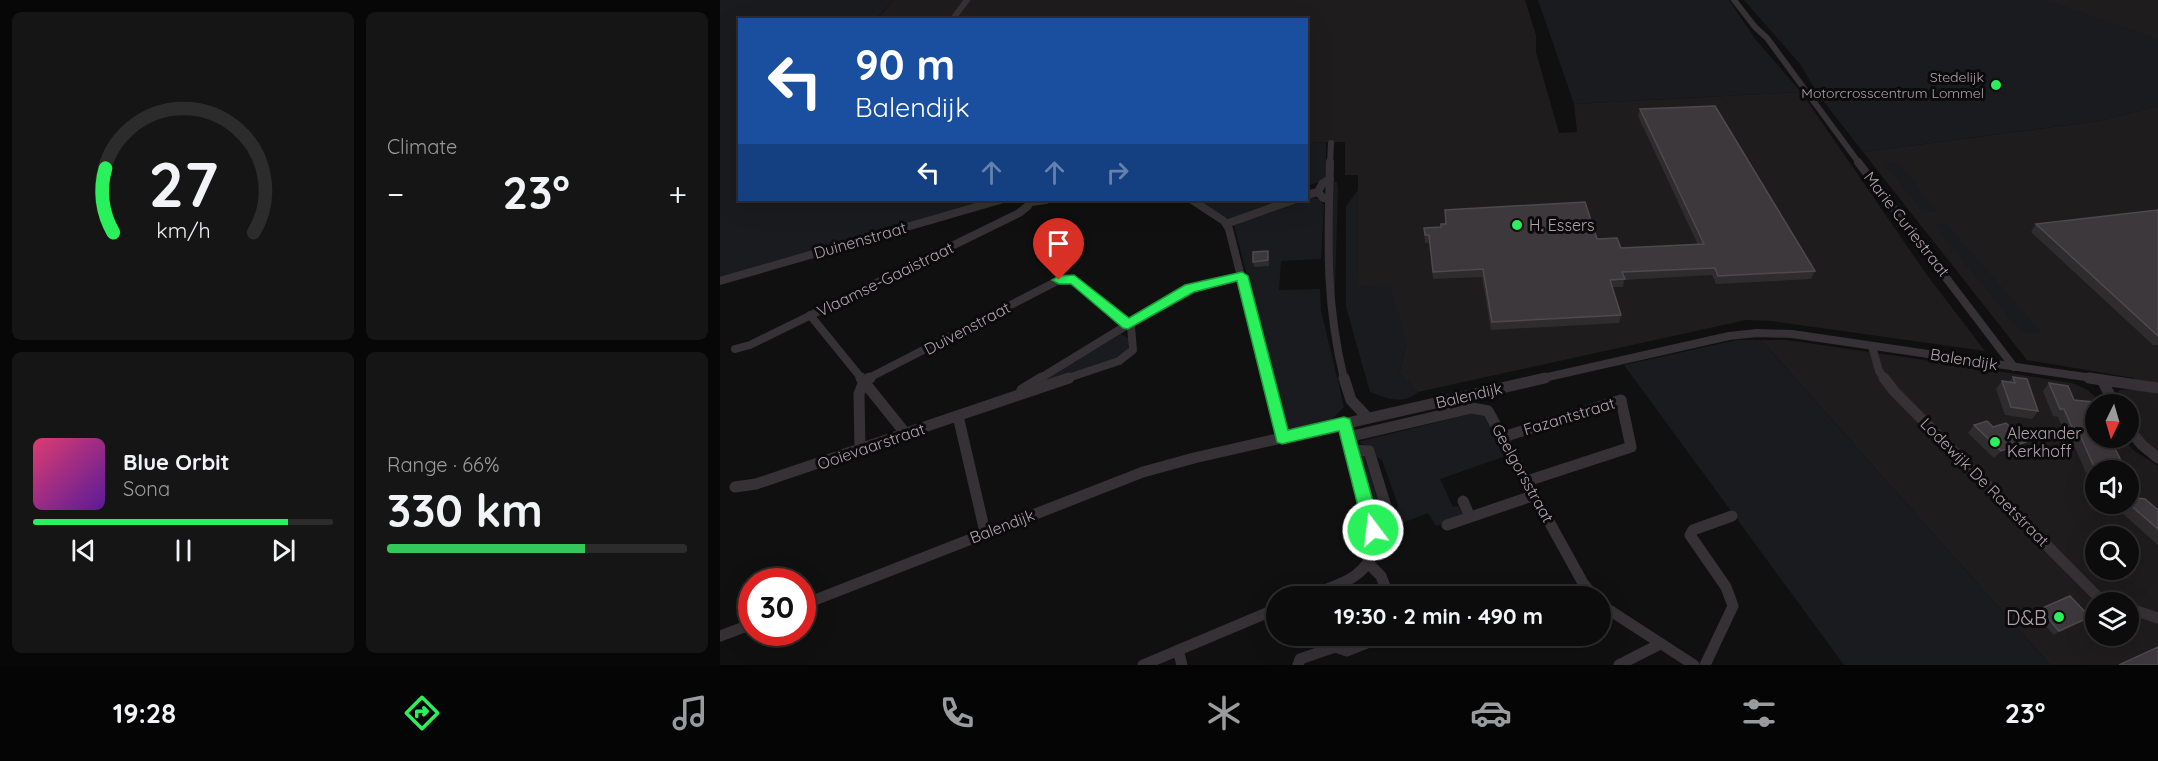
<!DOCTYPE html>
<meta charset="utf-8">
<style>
body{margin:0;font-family:Quicksand,sans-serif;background:#161515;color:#f1f3f6;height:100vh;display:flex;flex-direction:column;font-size:22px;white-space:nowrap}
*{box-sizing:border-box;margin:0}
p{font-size:20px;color:#9a9b9d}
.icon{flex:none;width:33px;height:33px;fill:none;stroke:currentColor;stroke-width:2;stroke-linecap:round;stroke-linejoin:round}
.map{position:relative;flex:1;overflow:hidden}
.side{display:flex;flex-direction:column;gap:12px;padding:12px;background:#070707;width:720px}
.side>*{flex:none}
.guide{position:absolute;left:18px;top:18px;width:570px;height:183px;border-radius:0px;box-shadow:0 6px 24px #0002,0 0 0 2px #2d2c2d;background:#1a4fa0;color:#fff;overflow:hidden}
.needle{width:39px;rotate:185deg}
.fabs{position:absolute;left:1365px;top:394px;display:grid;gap:12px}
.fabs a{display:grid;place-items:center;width:54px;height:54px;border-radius:50%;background:#0d0c0c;box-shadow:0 6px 24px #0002,0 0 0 2px #2d2c2d;font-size:30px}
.speed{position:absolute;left:18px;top:568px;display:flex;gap:12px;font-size:30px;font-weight:700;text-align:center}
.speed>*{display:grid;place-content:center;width:78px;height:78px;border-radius:50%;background:#0d0c0c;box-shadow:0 6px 24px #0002,0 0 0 2px #2d2c2d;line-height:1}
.speed .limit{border:9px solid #d22;background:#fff;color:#111}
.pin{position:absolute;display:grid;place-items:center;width:51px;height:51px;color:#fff;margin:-62px -26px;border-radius:50% 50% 50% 0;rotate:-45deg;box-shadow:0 0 6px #0007}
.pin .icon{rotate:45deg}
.me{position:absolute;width:66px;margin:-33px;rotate:345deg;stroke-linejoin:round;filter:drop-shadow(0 0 4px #0008)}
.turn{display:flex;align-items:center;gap:21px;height:126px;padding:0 18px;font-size:27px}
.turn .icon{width:78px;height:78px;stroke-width:2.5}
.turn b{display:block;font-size:42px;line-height:51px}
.lanes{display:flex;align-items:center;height:57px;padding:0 18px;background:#0003;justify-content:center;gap:30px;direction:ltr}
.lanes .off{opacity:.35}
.big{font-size:45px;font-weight:800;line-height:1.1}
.side .tile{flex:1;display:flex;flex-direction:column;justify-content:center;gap:9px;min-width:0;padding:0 21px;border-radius:9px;background:#161515}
.side .dial{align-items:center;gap:0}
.dial svg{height:156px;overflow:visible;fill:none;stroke:#2d2c2d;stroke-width:7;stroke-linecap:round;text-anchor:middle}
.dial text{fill:#f1f3f6;stroke:none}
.song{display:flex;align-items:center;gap:18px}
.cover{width:72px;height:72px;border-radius:9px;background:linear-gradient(135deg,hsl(340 70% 55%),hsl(270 70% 35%))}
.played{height:6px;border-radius:3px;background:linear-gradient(90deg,#29f05b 85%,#2d2c2d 85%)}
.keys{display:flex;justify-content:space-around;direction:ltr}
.heat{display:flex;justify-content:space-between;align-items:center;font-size:33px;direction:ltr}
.charge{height:9px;border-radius:4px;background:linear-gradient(90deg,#34c759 66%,#2d2c2d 0)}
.side .tiles{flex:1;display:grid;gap:12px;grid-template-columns:repeat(2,1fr)}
.trip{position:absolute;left:546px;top:586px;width:345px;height:60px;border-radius:30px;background:#0d0c0c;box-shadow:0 6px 24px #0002,0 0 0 2px #2d2c2d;font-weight:800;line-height:60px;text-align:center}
.dock{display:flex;height:96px;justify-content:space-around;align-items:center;background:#050505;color:#9a9b9d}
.dock .icon{width:42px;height:42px}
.dock .current{color:#29f05b}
.dock b{font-size:27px;color:#f1f3f6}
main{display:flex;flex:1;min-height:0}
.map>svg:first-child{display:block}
.built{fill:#1e1c1d;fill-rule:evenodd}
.green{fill:#191b1f}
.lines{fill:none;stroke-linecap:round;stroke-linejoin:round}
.minor-far2{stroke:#363134;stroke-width:6}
.minor-far1{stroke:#363134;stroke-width:8}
.minor{stroke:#363134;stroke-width:11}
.wall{fill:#2f2c2e}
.shaded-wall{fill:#1d1b1c}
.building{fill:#3d383b;stroke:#4f494d;stroke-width:1.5}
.route{fill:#29f05b;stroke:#1b9c3b;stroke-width:1.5}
.poi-dot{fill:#29f05b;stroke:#0c0b0b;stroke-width:2}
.labels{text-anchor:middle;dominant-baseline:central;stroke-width:6;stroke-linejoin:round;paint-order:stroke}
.far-poi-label{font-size:14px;fill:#b2a1ad;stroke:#0c0b0b;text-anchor:end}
.street-label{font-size:16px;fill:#b2a1ad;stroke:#0c0b0b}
.poi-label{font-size:16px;fill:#b2a1ad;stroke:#0c0b0b;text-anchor:start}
.near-poi-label{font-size:20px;fill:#b2a1ad;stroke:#0c0b0b;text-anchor:end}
</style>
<main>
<section class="side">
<div class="tiles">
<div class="tile dial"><svg viewBox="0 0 100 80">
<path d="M14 69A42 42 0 1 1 86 69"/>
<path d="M14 69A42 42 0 0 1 10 36" stroke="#29f05b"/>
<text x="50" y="56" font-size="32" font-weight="700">27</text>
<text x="50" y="72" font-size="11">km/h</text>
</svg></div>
<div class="tile"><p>Climate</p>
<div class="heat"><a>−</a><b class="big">23°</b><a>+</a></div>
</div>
<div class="tile">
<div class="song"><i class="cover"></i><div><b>Blue Orbit</b><p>Sona</p></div></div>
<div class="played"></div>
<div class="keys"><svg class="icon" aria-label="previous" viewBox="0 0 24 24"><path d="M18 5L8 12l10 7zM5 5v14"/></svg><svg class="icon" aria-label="pause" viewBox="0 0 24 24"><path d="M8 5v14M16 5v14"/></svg><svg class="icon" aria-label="next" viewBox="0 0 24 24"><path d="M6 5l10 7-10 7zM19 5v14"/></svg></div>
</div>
<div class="tile"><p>Range · 66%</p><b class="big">330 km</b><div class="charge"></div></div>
</div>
</section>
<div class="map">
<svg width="1438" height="665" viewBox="0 0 1438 665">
<rect width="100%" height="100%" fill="#111010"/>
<g class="built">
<path d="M174,0H805L816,35V52L839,133L857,132L854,104L1081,92L1207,275L1265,351L1051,321L1026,320L698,392L679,373L687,343L637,286L638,175H625V142L587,143L586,20H156Z"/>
<path d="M1323,0H1438V58Z"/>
<path d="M1438,106V452L1429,446L1409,422L1408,405H1400L1398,401L1399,390L1421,389L1414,378L1307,360L1143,152L1378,121Z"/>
<path d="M1041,340H1067L1252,367L1352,383L1368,390L1383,405H1376V438H1403L1413,450L1438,466V665H1330ZM1376,471H1408V504H1376ZM1376,537H1408V570H1376ZM1376,603H1408V636H1376Z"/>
</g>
<g class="green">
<path d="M0,0H174L156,19L20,20V200H272L0,278Z"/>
<path d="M818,0H1009L1036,40L1081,92L854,104Z"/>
<path d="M1024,0H1326L1438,39V106L1378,121L1143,152L1097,93L1080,64Z"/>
<path d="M587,143H606V179L590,185L587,191Z"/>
<path d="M1177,161L1217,212L1202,211L1163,162Z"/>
<path d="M613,182H617L618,189L615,285L614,295H611Z"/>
<path d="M638,190L637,286L670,285L687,343L679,373L698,392C683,406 666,398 650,392L626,307V206Z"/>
<path d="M588,197L599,199L604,205L601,259L561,261L559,290L600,289L601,310L624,407L610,421L566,429L514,225Z"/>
<path d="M478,200H566L512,221Z"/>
<path d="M1226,224L1322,333H1302L1214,225Z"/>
<path d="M401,334L408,338V350L399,359L323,384L321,380Z"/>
<path d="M1017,340H1041L1330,665H1124L904,365Z"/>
<path d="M754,413L765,416L786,456L720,479L733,507L738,506L744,517L716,526L708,513L667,529L676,516L678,505L662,460L657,457L654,449L638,442Z"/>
<path d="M639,454H646L663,514L660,520L653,517L637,457Z"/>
</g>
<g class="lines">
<g class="minor-far2">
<path d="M1014,0L1035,27L1047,38L1139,163"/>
<path d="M232,20L247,0"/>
<path d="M610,163L611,143"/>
</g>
<g class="minor-far1">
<path d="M610,162C608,241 605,301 624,379"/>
<path d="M1138,162L1294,367"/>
<path d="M586,195L598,192"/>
<path d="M609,199L603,198L598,192L602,184L610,179"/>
<path d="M472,200L504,221L509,229L547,379"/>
<path d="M311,202L326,200"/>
<path d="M506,224L573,200"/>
<path d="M0,281L280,200"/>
<path d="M90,315L142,379"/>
<path d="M1152,346L1159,371L1165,379"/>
<path d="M15,349L30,345L299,213L308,206L310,200"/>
<path d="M147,379L343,278L355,281L411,327L413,350L399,361L345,379"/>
<path d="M319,379L461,292L483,284L522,276"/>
<path d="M819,379L1009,336L1037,333L1072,334L1379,379"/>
</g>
<g class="minor">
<path d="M141,378L186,434"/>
<path d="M547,378L562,438"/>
<path d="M624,378L631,400L648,418"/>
<path d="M1164,378L1174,391L1378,597L1396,603"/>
<path d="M1369,378L1438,388"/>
<path d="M1382,380L1395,405"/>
<path d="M144,381L150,378"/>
<path d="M302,390L322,378"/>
<path d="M238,416L265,532"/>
<path d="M1408,428L1422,445L1438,458"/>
<path d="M628,437L752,408L768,411L863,583L874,597"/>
<path d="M783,437L901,400L911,447L807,481"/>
<path d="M140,450L139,394L144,381"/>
<path d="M631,450L649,451L669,516L661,526L653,530"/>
<path d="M15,487L36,484L349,378"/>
<path d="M743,501L750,517"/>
<path d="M727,525L815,495"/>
<path d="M650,565L661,576L669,597"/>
<path d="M585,597C616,585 652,579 655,540L627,432"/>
<path d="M880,604L974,665"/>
<path d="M82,605L423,472L474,458L825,378"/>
<path d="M1408,608L1438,618"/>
<path d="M0,636L32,624"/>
<path d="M458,650L462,665"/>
<path d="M423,665L556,609"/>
<path d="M578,665L580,659L615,647L627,651L665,636"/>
<path d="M899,665L940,644"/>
<path d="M985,665L1013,606L1006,587L970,535L973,530L1012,516"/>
</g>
</g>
<g class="wall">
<path d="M920,109L1095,271L1091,279L996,284L992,275L904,280L903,287H892L901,315L899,323L771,330L762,277L713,279L710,243H705L704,228L721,227L725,224V210L877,239L901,248L978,245L918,116Z"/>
<path d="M1438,210V345H1433L1311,232L1316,224Z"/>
<path d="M548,251L549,266L534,267L533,262Z"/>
<path d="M1293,377L1318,411L1312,419L1285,415L1276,389L1282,381L1289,382Z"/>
<path d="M1329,383L1348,386L1376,471V489L1371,484L1352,441L1347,440L1338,417L1333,416L1323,391Z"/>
<path d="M1254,425L1273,427L1300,450L1274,458L1248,433Z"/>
<path d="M1418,498L1438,510V545L1392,504H1408Z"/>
<path d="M1320,609L1370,617L1364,621L1334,635L1314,614Z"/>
</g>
<g class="shaded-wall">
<path d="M1306,442L1300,450L1274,458L1281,451Z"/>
<path d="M1370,617L1364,621L1334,635L1339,631Z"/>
</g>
<g class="building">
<path d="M995,106L1095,271L998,276L995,268L902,272L905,279L890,280L901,315L772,322L763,269L713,272L709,235H705L704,228L721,227V224H726L725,210L865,202L877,239L897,238L901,248L984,244L920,109Z"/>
<path d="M1438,210V336L1316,224Z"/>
<path d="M548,251V260L533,262V252Z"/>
<path d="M1293,377L1307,379L1318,411L1291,407L1282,381L1295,383Z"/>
<path d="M1329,383L1348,386L1354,400L1374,402L1376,406V438H1390L1406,471H1376L1359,433L1354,432L1344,409H1340Z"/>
<path d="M1267,421L1273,427L1286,423L1306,442L1281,451L1254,425Z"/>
<path d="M1408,477L1418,498L1425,499L1438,510V529L1408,503Z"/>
<path d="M1350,596L1370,617L1339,631L1320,609Z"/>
<path d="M1438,647V665H1399Z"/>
</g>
<path class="route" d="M522,272L528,276L568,430L624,417L630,419L661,530L659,535L653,537L647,535L644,530L619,431L562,444L557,442L517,281L474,292L408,329L403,328L351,284H339L332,280L339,276L354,275L409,318L465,285Z"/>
<g class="poi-dot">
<circle cx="1276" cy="85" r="6"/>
<circle cx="797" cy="225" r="6"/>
<circle cx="1275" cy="442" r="6"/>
<circle cx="1339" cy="617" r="6"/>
</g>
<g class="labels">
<g class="far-poi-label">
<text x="1264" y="77">Stedelijk<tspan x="1264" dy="16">Motorcrosscentrum Lommel</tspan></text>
</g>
<g class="street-label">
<text transform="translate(1187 224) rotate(52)">Marie Curiestraat</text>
<text transform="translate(140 240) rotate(-16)">Duinenstraat</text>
<text transform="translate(165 279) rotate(-26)">Vlaamse-Gaaistraat</text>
<text transform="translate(247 328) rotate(-28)">Duivenstraat</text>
<text transform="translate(1244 359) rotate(9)">Balendijk</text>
<text transform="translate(749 395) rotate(-13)">Balendijk</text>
<text transform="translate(849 416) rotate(-17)">Fazantstraat</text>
<text transform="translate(151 446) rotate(-19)">Ooievaarstraat</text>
<text transform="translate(803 473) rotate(61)">Geelgorsstraat</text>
<text transform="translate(1265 482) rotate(45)">Lodewijk De Raetstraat</text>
<text transform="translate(282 526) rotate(-21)">Balendijk</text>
</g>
<g class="poi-label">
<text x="809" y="225">H. Essers</text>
<text x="1287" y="433">Alexander<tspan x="1287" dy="18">Kerkhoff</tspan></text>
</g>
<g class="near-poi-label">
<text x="1327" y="617">D&amp;B</text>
</g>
</g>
</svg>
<div class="fabs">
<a><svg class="needle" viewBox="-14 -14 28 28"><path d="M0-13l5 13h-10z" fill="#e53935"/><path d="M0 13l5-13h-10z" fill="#9a9b9d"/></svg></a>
<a><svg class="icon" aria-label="sound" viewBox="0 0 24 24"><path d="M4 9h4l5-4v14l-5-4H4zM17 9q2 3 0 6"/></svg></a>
<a><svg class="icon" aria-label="search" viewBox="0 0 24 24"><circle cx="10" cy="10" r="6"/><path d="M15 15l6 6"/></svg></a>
<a><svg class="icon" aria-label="layers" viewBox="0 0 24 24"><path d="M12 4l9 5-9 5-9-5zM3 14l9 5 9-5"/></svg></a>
</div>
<div class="speed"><div class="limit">30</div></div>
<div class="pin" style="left:339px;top:280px;background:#d93025"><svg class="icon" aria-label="arrive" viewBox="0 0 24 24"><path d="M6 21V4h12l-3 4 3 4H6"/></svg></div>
<svg class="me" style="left:653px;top:530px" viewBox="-20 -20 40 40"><circle r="17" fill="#29f05b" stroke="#fff" stroke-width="3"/><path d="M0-11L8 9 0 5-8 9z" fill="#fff"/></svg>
<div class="trip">19:30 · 2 min · 490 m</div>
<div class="guide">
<div class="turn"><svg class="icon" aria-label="left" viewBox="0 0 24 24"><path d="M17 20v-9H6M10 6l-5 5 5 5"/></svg><div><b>90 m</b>Balendijk</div></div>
<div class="lanes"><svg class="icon" aria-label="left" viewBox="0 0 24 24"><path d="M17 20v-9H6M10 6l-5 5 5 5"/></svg><svg class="icon off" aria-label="ahead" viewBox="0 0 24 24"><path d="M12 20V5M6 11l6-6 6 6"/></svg><svg class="icon off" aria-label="ahead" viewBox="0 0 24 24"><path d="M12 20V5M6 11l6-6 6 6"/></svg><svg class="icon off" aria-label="right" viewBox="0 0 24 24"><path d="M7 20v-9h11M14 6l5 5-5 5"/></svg></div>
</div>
</div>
</main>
<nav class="dock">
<b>19:28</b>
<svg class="icon current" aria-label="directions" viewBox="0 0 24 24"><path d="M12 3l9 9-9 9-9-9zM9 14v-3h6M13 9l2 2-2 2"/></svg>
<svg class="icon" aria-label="music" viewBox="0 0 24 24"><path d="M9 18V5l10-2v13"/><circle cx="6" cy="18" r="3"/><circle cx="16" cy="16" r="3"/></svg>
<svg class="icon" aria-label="phone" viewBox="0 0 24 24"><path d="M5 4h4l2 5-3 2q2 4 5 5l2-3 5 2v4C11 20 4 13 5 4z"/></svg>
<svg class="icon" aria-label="climate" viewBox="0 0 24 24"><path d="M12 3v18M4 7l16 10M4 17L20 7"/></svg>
<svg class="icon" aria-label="car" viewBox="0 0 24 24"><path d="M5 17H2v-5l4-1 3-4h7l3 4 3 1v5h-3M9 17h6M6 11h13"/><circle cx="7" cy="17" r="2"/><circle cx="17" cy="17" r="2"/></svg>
<svg class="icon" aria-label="filters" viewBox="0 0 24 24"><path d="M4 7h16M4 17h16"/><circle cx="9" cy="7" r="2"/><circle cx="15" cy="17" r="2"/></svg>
<b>23°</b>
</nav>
